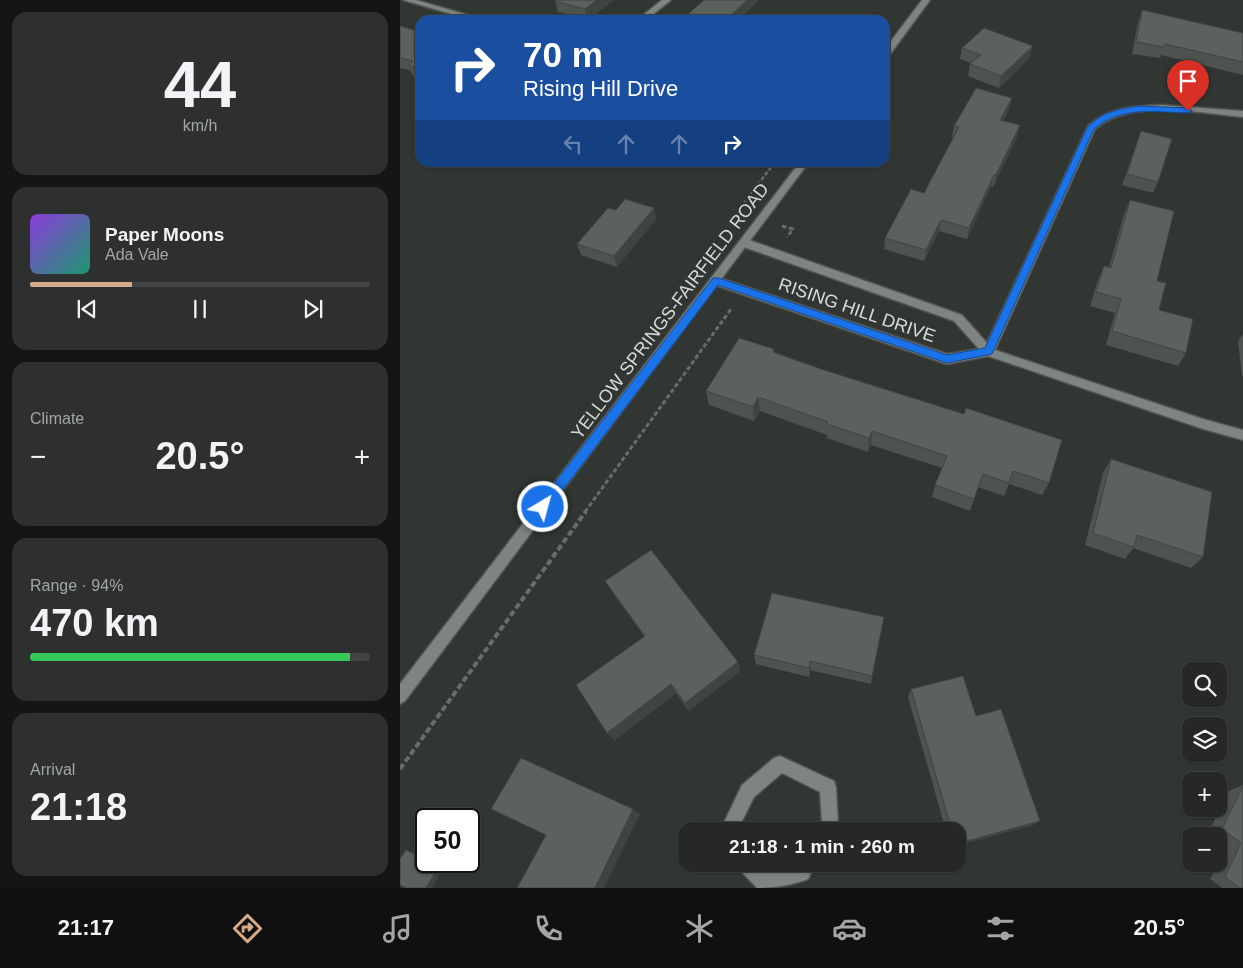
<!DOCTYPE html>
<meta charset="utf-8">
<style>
body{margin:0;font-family:Helvetica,sans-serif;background:#2d302e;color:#f1f3f6;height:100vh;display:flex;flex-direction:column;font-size:19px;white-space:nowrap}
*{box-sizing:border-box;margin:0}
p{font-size:16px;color:#a3a6a7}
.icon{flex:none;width:28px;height:28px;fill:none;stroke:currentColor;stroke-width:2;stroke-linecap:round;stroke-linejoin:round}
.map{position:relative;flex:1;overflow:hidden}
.panel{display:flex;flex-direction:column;gap:12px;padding:12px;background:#141615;width:400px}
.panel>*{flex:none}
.banner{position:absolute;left:15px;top:15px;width:475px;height:152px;border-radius:15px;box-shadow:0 1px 4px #0004,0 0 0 1px #424443;background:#1a4fa0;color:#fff;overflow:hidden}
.controls{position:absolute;left:782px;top:662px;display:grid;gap:10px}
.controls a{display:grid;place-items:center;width:45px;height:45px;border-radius:10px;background:#252826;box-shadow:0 1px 4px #0004,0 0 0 1px #424443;font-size:25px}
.speed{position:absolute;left:15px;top:808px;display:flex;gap:10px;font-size:25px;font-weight:700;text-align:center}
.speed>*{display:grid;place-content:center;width:65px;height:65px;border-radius:50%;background:#252826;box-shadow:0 1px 4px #0004,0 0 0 1px #424443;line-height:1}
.speed .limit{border:2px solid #111;border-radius:8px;background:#fff;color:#111}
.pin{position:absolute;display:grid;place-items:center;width:42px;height:42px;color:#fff;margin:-51px -21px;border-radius:50% 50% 50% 0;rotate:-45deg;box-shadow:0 0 5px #0007}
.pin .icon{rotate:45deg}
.me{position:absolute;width:55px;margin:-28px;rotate:37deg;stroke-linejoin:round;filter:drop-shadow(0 0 4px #0008)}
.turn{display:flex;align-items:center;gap:18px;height:105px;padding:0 25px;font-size:22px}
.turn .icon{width:65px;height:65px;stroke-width:2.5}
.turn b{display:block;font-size:35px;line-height:42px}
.lanes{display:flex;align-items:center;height:48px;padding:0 25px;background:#0003;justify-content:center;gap:25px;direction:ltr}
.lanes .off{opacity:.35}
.big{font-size:38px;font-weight:700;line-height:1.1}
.panel .widget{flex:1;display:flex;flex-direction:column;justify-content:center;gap:8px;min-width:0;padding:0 18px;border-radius:15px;background:#2d302e}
.panel .dial{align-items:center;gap:0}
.dial b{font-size:65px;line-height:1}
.song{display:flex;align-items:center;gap:15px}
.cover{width:60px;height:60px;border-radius:8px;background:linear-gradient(135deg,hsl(270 70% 55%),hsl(160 70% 35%))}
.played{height:5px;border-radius:2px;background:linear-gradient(90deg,#d6ab8b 30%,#424443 30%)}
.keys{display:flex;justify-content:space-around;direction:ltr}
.heat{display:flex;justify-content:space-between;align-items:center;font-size:28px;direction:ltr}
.charge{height:8px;border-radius:4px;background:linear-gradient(90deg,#34c759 94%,#424443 0)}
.trip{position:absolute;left:278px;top:822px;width:288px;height:50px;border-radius:15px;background:#252826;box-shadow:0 1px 4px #0004,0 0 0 1px #424443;font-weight:700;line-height:50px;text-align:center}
.dock{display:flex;height:80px;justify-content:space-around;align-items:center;background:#0f100f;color:#a3a6a7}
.dock .icon{width:35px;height:35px}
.dock .on{color:#d6ab8b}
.dock b{font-size:22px;color:#f1f3f6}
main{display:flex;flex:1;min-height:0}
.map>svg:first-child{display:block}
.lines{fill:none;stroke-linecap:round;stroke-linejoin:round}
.minor-casing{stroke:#4e5350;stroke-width:3}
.secondary-casing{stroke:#4e5350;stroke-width:3}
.path-far2{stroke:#686c6a;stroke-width:2.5;stroke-dasharray:4 2;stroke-linecap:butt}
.path-far1{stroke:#686c6a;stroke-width:3;stroke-dasharray:4.5 2.5;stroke-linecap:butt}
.path{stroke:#686c6a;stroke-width:4;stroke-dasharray:6 3;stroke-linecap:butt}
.minor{fill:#7e8480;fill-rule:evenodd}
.secondary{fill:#7e8480;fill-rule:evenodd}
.wall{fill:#4e5350}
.shaded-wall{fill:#404441}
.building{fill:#5b615d;stroke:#404441}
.route{fill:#1a73e8;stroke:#114b97}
.labels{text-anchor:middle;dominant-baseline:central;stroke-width:5;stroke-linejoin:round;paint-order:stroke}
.street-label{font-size:18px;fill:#d8dbd9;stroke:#313633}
</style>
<main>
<section class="panel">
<div class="widget dial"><b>44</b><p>km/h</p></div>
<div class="widget">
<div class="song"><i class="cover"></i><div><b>Paper Moons</b><p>Ada Vale</p></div></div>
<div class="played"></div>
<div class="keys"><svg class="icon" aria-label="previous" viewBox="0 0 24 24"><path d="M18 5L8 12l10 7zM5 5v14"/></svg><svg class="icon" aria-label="pause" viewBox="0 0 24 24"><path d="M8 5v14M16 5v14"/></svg><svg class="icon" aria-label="next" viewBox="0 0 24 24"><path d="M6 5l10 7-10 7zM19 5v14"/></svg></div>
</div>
<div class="widget"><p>Climate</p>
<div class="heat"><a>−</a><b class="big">20.5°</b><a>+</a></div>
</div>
<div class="widget"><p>Range · 94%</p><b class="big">470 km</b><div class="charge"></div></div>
<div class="widget"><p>Arrival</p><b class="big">21:18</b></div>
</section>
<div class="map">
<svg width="843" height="888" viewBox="0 0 843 888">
<rect width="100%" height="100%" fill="#313633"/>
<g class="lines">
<defs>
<g id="minor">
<path d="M3,0H16L85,20H72Z"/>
<path d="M262,0H271L246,20H237Z"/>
<path d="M762,105L843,111V117C798,113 732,98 695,129L595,350L803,419L843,430V440L803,429L588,356L547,364L312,284L311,281L316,277L320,278L547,354L579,349L554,321L341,246L340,243L341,240H349L562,315L587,343L688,126C710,107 734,106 762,105Z"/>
<path d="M380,756L434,781L436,787L438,825L436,831H418L422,823L420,792L382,773L354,797L337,831H320L342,785L374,758Z"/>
<path d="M338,864H357L364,872L398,864H415L408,879C393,885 374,888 357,888L340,870Z"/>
</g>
<g id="secondary">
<path d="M522,0H530L488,57L485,58V49Z"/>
<path d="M400,162H409L5,701L0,704V684Z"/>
</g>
</defs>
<use href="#minor" class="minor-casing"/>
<use href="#secondary" class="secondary-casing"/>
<path class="path-far2" d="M341,212L338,211L375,162"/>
<g class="path-far1">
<path d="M382,226L393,229L387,237"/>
<path d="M185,512L331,309"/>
</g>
<path class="path" d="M0,769L186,511"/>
<use href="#minor" class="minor"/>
<use href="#secondary" class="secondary"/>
</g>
<g class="wall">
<path d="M213,0L188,20L158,12L155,1Z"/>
<path d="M742,10L843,33V75L761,55L760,58L732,54L738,22Z"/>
<path d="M285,17L339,20H286Z"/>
<path d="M0,26L20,32V79L13,76L10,70L0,68Z"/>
<path d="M562,48L630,57L599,88L568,76L570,64L571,63L560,59Z"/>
<path d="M612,98L609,109L603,121L620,125L617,137L593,187L591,186L567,239L539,231L524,261L484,249L485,238L524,193L553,138L552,137L554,126Z"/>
<path d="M741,131L758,182L753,193L722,185Z"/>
<path d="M730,200L757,281L759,310L786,353L778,366L706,345L715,313L690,306L698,280L704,266L709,267L724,214Z"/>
<path d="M254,208L256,219L217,267L181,255L177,244L216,210Z"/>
<path d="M843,334V376H842L838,341Z"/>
<path d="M374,349L375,353L649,483L642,495L609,484L604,496L578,487L570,511L532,497L535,485L542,468L471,445L468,452L427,438V435L360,411L354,421L309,405L306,391Z"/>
<path d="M711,459L803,557L791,568L733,548L725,559L685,545L703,473Z"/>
<path d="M205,581L340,671L289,711L276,693L215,740L207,733L244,636L212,592Z"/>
<path d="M484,617L471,684L410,670L409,677L356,664L354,655Z"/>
<path d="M511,689L576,716L640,821L633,825L556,846V831H546L508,697Z"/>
<path d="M843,785V888H822L810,879L818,864H819V862L826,847L819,841V836H812L808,833L829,791Z"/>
</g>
<g class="shaded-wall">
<path d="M197,0H213L188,20L185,9Z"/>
<path d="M347,0H359L339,20H326Z"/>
<path d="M633,46L630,57L599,88L601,76Z"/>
<path d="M612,98L609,109L597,131L600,120Z"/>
<path d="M620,125L617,137L593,187L596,175Z"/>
<path d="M594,175L591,186L567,239L569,228Z"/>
<path d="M254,208L256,219L217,267L214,256Z"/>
<path d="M541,220L539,231L524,261L526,250Z"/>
<path d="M358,397L360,411L354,421L353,407Z"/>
<path d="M472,431L471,445L468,452L469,438Z"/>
<path d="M410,661V670L409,677V668Z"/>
<path d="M338,662L340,671L289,711L285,703Z"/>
<path d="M271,684L276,693L215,740L207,733Z"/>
<path d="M233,809L240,814L204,888H195Z"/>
<path d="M640,821L633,825L556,846V844Z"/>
<path d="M6,850L11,851L26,858V860Z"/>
<path d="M29,861H32L44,867L32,888H26Z"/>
</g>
<g class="building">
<path d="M155,0H197L185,9L155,1Z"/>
<path d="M304,0H347L326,20H297L285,17Z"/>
<path d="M742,10L843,33V62L765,44L764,47L736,42Z"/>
<path d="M0,26L20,32V69L8,65L13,61L0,58Z"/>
<path d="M584,28L633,46L601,76L570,64L581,55L562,48Z"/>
<path d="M576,88L612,98L600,120L620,125L596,175H594L569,228L541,220L526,250L485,238L511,189L524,193L559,127L554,126Z"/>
<path d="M741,131L772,139L758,182L727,174Z"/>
<path d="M225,199L254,208L214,256L177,244L208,208L216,210Z"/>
<path d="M730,200L774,211L757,281L766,283L759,310L793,319L786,353L712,331L721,299L696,292L704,266L711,268Z"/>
<path d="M339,338L374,349L373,352L424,370L564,414L566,408L662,440L649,483L613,471L609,483L583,474L574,499L535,485L547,456L472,431L469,438L427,424L428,422L358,397L353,407L306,391Z"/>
<path d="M711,459L812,492L803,557L737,535L734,547L693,533Z"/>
<path d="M251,550L338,662L285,703L271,684L207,733L176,685L245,636L205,581Z"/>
<path d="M372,593L484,617L472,676L410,661L409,668L354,655Z"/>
<path d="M563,676L576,716L601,709L640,821L556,844V831H552L511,689Z"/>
<path d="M121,758L233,809L195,888H117L146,835L91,809Z"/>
<path d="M843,786V888H840L825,877L841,843L822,829Z"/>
<path d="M6,850L26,860V861H29L39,866L26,888H6L0,885V859Z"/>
</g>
<path class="route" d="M739,106L788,108L792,111L788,113C755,112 721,106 694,129L592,354L547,363L318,285L147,511L143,512L139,511L137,507L139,503L313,278H319L547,355L585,348L687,128C701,112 719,109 739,106Z"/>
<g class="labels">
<g class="street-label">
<text transform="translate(457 310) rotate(19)">RISING HILL DRIVE</text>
<text transform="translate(270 311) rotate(-53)">YELLOW SPRINGS-FAIRFIELD ROAD</text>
</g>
</g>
</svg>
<div class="controls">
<a><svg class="icon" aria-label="search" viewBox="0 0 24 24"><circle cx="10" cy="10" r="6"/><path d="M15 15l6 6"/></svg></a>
<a><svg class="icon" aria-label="layers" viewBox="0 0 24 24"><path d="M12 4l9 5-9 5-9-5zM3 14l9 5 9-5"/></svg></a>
<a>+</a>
<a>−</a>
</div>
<div class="speed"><div class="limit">50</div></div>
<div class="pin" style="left:788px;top:111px;background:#d93025"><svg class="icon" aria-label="arrive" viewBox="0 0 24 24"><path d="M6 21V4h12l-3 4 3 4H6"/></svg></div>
<svg class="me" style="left:143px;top:507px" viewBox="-20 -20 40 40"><circle r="17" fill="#1a73e8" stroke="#fff" stroke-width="3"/><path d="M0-11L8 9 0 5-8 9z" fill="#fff"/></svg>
<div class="trip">21:18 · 1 min · 260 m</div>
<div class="banner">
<div class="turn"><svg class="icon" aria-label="right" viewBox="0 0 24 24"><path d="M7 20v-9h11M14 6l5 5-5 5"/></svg><div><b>70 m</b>Rising Hill Drive</div></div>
<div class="lanes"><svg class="icon off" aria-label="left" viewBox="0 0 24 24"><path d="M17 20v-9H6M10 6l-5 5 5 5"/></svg><svg class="icon off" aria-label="ahead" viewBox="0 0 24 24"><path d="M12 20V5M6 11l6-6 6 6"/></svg><svg class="icon off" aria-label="ahead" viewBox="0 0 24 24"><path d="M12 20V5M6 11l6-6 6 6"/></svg><svg class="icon" aria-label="right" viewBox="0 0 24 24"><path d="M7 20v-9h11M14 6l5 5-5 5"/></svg></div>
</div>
</div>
</main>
<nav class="dock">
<b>21:17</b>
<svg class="icon on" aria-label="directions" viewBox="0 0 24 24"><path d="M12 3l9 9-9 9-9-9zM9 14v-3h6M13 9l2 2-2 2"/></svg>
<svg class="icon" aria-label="music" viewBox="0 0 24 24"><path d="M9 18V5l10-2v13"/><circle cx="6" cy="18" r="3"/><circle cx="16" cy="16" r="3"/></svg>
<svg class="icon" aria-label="phone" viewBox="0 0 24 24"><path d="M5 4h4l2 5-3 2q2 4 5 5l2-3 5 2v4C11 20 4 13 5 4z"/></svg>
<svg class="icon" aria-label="climate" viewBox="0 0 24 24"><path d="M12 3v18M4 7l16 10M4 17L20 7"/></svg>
<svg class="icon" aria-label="car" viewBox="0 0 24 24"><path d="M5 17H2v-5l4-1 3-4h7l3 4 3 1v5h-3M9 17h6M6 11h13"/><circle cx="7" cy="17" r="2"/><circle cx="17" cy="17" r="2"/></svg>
<svg class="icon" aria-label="filters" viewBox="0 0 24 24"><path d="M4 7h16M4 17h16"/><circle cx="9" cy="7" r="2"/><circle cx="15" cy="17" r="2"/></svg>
<b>20.5°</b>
</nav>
